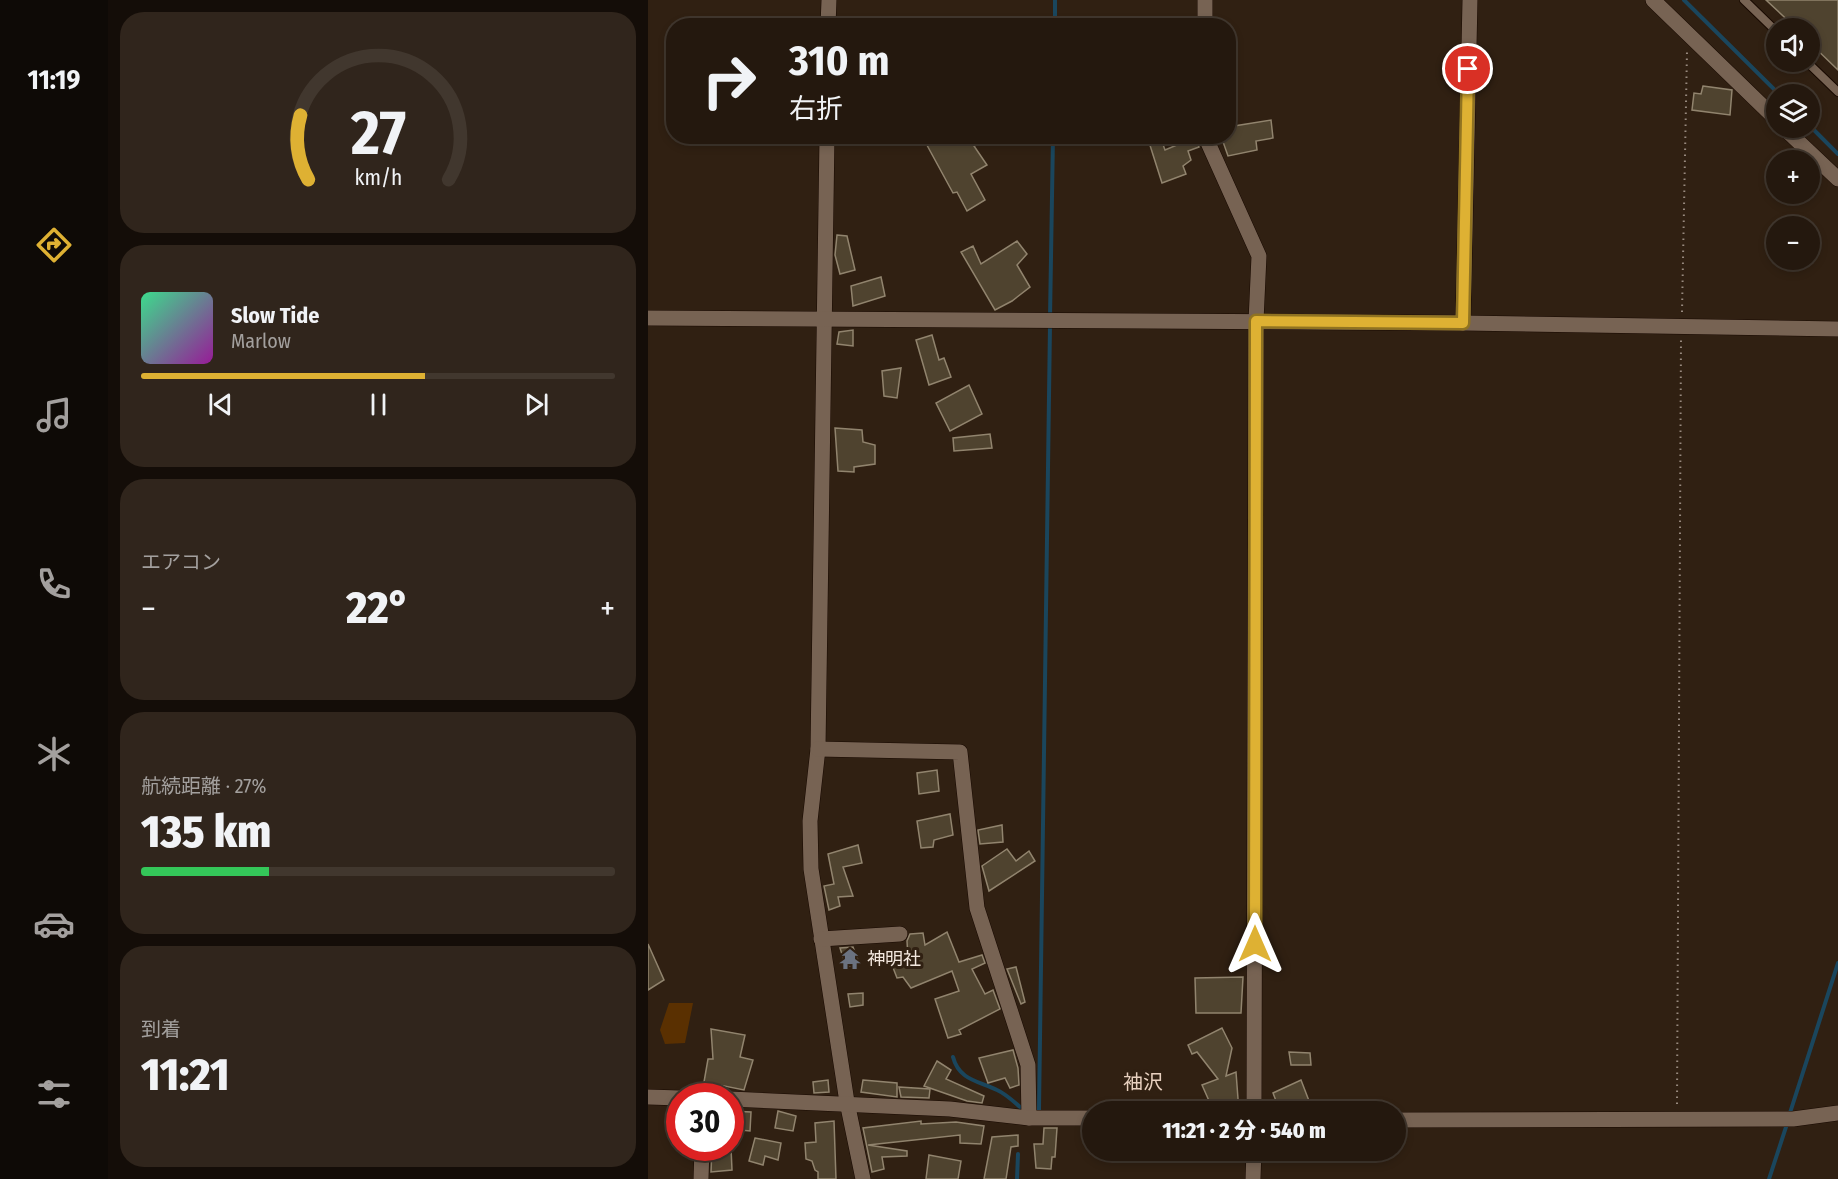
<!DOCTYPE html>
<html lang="ja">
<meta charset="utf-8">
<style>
body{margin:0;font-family:"Fira Sans Condensed","Noto Sans JP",sans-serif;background:#30251c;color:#f1f3f6;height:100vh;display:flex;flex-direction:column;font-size:22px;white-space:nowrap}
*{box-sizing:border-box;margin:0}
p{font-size:20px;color:#a3a09e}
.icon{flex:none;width:33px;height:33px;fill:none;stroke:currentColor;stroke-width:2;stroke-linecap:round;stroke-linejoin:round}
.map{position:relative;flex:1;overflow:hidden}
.panel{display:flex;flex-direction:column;gap:12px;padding:12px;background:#140d08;width:540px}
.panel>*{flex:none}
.banner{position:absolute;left:18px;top:18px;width:570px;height:126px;border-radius:24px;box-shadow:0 3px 9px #0003,0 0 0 2px #41372e;background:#24180e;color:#f1f3f6;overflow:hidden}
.fabs{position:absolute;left:1118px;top:18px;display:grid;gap:12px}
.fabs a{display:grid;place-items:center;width:54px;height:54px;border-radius:50%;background:#24180e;box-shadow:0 3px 9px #0003,0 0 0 2px #41372e;font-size:30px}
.speed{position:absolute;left:18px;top:1083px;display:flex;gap:12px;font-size:30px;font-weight:700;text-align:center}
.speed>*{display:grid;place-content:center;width:78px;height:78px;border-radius:50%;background:#24180e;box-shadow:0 3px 9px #0003,0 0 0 2px #41372e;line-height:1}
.speed .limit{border:9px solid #d22;background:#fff;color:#111}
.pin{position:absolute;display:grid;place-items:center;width:51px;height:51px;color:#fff;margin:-26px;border:3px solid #fff;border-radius:50%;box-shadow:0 2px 6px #0007}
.me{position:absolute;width:66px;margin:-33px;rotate:0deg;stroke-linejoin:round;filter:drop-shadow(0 0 4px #0008)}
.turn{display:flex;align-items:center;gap:21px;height:126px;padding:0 24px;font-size:27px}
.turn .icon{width:78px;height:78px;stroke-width:2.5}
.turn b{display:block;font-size:42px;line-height:51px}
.big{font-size:45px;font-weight:800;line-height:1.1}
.panel .widget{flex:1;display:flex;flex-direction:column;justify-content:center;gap:9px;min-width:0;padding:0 21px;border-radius:24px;background:#30251c}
.panel .dial{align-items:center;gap:0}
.dial svg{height:156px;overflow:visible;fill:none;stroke:#41372e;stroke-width:7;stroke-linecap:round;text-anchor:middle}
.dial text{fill:#f1f3f6;stroke:none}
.song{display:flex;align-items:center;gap:18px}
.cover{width:72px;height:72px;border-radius:9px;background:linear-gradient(135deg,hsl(150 70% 55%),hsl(300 70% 35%))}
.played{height:6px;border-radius:3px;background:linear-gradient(90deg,#deb133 60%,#41372e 60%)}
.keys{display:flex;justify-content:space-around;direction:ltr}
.heat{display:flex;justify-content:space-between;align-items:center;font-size:33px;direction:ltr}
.charge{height:9px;border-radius:4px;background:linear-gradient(90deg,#34c759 27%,#41372e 0)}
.trip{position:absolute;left:434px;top:1101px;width:324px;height:60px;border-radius:30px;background:#24180e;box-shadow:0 3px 9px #0003,0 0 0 2px #41372e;font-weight:800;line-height:60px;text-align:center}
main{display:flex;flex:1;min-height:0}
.dock{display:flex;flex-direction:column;width:108px;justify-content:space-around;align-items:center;background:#0e0a06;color:#a3a09e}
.dock .icon{width:42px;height:42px}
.dock .current{color:#deb133}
.dock b{font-size:27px;color:#f1f3f6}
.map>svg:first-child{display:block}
.green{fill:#5a3001}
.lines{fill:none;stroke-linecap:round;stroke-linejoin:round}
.stream{stroke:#1a465d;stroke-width:4}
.building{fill:#4f432f;stroke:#91846e;stroke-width:1.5}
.lane-casing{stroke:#180901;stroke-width:10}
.street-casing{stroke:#180901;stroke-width:16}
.secondary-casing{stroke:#180901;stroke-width:16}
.path{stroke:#988a7f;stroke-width:2;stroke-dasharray:1.5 4.5;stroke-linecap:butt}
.lane{stroke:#776353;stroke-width:8}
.street{stroke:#776353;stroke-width:15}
.secondary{stroke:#776353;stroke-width:15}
.route-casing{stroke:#907321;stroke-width:15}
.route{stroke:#deb133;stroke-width:10}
.labels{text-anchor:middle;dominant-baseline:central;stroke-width:6;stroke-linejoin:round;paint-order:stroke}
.poi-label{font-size:18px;fill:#f3e7de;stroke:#302012;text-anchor:start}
.neighbourhood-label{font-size:20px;fill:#e7d0bf;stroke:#302012}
</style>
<main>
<nav class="dock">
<b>11:19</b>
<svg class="icon current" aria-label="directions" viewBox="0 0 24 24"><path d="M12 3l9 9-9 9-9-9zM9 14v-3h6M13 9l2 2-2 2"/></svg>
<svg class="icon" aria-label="music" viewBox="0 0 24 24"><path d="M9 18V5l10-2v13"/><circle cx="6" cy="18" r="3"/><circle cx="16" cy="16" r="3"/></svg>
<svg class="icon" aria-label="phone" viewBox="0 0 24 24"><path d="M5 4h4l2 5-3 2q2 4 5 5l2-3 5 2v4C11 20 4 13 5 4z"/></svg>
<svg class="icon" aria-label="climate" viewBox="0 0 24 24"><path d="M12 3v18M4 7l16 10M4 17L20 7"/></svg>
<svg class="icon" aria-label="car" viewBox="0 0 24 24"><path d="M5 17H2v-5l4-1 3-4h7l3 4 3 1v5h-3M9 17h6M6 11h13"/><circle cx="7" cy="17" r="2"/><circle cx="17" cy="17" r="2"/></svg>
<svg class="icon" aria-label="filters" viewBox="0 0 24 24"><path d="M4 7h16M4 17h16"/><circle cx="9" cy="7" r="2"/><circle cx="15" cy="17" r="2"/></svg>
</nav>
<section class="panel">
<div class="widget dial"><svg viewBox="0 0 100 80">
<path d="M14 69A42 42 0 1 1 86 69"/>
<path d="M14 69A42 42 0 0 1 10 36" stroke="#deb133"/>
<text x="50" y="56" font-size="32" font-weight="700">27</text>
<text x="50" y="72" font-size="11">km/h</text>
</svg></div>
<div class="widget">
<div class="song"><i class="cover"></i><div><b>Slow Tide</b><p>Marlow</p></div></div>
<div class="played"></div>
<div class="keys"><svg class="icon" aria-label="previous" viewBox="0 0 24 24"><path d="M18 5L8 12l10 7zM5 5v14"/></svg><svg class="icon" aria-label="pause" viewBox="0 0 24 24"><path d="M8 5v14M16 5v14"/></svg><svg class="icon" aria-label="next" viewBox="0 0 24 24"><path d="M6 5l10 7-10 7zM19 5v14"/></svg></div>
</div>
<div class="widget"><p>エアコン</p>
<div class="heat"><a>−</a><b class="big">22°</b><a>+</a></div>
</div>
<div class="widget"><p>航続距離 · 27%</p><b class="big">135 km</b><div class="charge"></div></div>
<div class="widget"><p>到着</p><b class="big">11:21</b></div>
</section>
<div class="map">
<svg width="1190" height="1179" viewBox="0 0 1190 1179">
<rect width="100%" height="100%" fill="#302012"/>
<path class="green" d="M21,1003H45L37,1043L17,1044L12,1030Z"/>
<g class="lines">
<g class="stream">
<path d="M1036,0L1131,94"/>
<path d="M407,26V0"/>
<path d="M1161,125L1190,154"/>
<path d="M402,318L405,136"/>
<path d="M305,1057C311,1080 330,1081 349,1090C358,1094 365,1101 372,1107"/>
<path d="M391,1110L402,325"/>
<path d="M1141,1116L1190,963"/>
<path d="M369,1179L370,1154"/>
<path d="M1121,1179L1139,1124"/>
</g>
</g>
<g class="building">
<path d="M1118,0H1190V70L1161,42V28H1148Z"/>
<path d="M1055,86L1084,90L1082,115L1044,110L1046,93L1053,94Z"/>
<path d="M623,120L625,138L608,141L609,150L580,156L573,136H580V127Z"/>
<path d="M274,136H348L326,146L339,165L323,174L337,200L319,211L309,192L305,193Z"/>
<path d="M512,136L517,150L548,137L551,147L540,151L543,160L535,166L538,174L514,183L500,139Z"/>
<path d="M189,235L199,236L207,270L192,274L187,255Z"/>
<path d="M369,241L379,254L369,265L382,287L364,301L347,310L313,252L325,246L333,264Z"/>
<path d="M233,277L237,296L205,306L203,286Z"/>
<path d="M205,330V346L189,344L191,332Z"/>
<path d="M284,335L291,360L296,358L303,377L281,385L268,340Z"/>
<path d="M253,368L249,398L236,396L234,371Z"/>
<path d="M321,385L334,414L302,431L288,403Z"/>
<path d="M187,428L214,430L215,442L227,445V464L206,467V472L190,471Z"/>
<path d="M342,434L344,448L306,451L305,438Z"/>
<path d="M289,770L291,791L271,794L269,773Z"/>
<path d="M302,814L305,835L286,840L285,847L273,848L269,821Z"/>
<path d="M354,825L355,842L332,844L330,830Z"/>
<path d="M210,845L214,863L195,867L205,896L190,897L192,906L181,910L176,886L186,884L180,854Z"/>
<path d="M359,849L368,861L381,851L387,861L341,891L334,866Z"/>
<path d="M299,932L311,962L334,955L337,963L324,969L337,994L345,990L352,1009L311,1030L313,1034L300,1038L287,999L311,991L304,971L263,988L255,977L249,978L244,965L260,958L259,941L262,934L275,933L277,945Z"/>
<path d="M0,944L16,980L0,990Z"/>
<path d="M205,947L211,963L198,967L192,948Z"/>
<path d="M368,967L377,1002L373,1004L359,969Z"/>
<path d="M595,977L593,1013H548L547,978Z"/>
<path d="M215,993V1005L202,1007L200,994Z"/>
<path d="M574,1028L584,1048L578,1076L588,1072L591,1112H566L554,1085L570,1079L549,1052L544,1054L540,1045Z"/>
<path d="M63,1029L97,1035L92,1057L105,1060L96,1090L56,1082L60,1059H65Z"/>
<path d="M365,1050L370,1068L371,1085L362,1088L357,1078L340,1083L331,1058Z"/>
<path d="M641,1052L662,1053L663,1065H643Z"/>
<path d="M289,1061L303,1070L298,1079L336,1096L334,1103L319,1101L276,1086Z"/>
<path d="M180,1080L181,1092L166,1093L165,1082Z"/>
<path d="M215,1080L249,1083V1097L213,1092Z"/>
<path d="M653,1080L663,1106L646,1112L640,1103L630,1106L625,1093Z"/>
<path d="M251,1087L282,1089L281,1098L253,1097Z"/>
<path d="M82,1111L103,1112L102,1131L82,1129Z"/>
<path d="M130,1111L148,1116L145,1131L127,1128Z"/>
<path d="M186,1121L188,1179H170V1172L167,1170L164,1161L158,1159L157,1143L168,1142L167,1123Z"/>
<path d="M273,1121V1124L308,1122L336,1126L333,1144L312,1143V1135L220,1145L259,1151V1156L234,1157L236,1169L224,1172L215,1128Z"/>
<path d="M396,1128H409L407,1157H404L403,1169L388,1168L386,1144H395Z"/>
<path d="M370,1135V1146L363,1147L358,1179H336L344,1137Z"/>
<path d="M107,1138L133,1143L130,1160L117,1156L115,1165L101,1161Z"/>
<path d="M64,1148H83L84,1170L63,1172Z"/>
<path d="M281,1155L313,1161L310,1179H278Z"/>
</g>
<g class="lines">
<defs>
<g id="lane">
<path d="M1096,0L1128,31"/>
<path d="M1159,62L1190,92"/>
</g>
<g id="street">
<path d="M557,0V26"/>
<path d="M180,26L181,0"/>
<path d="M179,136L170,749L162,821L163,869L199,1102L215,1179"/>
<path d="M557,136L611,256L608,321L606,1112"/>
<path d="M0,318L815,323L1190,329"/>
<path d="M815,323L822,0"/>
<path d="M170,749L312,752L329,908L380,1065L381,1118"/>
<path d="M173,939L252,934"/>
<path d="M0,1097L32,1098"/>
<path d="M82,1099L302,1109L381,1118H444"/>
<path d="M747,1120L1145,1119L1190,1113"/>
<path d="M53,1179L54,1148"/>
<path d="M605,1179L606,1150"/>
</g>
<g id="secondary">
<path d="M1005,0L1128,119"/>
<path d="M1136,128L1190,179"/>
</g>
</defs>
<use href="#lane" class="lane-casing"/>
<use href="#street" class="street-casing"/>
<use href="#secondary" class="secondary-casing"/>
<g class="path">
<path d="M1034,312L1039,51"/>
<path d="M1029,1104L1033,339"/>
</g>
<use href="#lane" class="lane"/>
<use href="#street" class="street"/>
<use href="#secondary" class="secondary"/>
</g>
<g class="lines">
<defs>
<path id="route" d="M607,944L608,321L815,323L820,69"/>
</defs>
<use href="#route" class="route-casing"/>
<use href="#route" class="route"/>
</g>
<defs>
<symbol id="temple-bare" viewBox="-9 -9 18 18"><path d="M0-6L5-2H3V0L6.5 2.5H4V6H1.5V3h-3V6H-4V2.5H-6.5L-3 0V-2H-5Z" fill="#6b7280" stroke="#302012" stroke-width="2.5" paint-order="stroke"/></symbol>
</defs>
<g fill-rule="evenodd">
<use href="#temple-bare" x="187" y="944" width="30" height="30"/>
</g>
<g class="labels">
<g class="poi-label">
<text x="219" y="959">神明社</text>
</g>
<g class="neighbourhood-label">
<text x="495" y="1082">袖沢</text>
</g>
</g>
</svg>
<div class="fabs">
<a><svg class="icon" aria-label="sound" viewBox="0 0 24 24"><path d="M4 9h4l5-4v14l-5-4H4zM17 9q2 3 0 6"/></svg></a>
<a><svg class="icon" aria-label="layers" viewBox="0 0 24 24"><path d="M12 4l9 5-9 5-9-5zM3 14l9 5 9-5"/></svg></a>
<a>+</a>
<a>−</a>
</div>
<div class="speed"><div class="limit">30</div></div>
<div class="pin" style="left:820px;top:69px;background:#d93025"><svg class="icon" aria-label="arrive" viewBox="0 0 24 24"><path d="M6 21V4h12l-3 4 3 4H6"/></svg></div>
<svg class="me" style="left:607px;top:944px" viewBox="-20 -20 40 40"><path d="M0-17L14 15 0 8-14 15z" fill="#deb133" stroke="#fff" stroke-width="4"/></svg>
<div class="trip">11:21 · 2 分 · 540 m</div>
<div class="banner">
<div class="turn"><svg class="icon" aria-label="right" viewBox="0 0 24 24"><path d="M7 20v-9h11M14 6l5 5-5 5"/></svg><div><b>310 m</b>右折</div></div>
</div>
</div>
</main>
